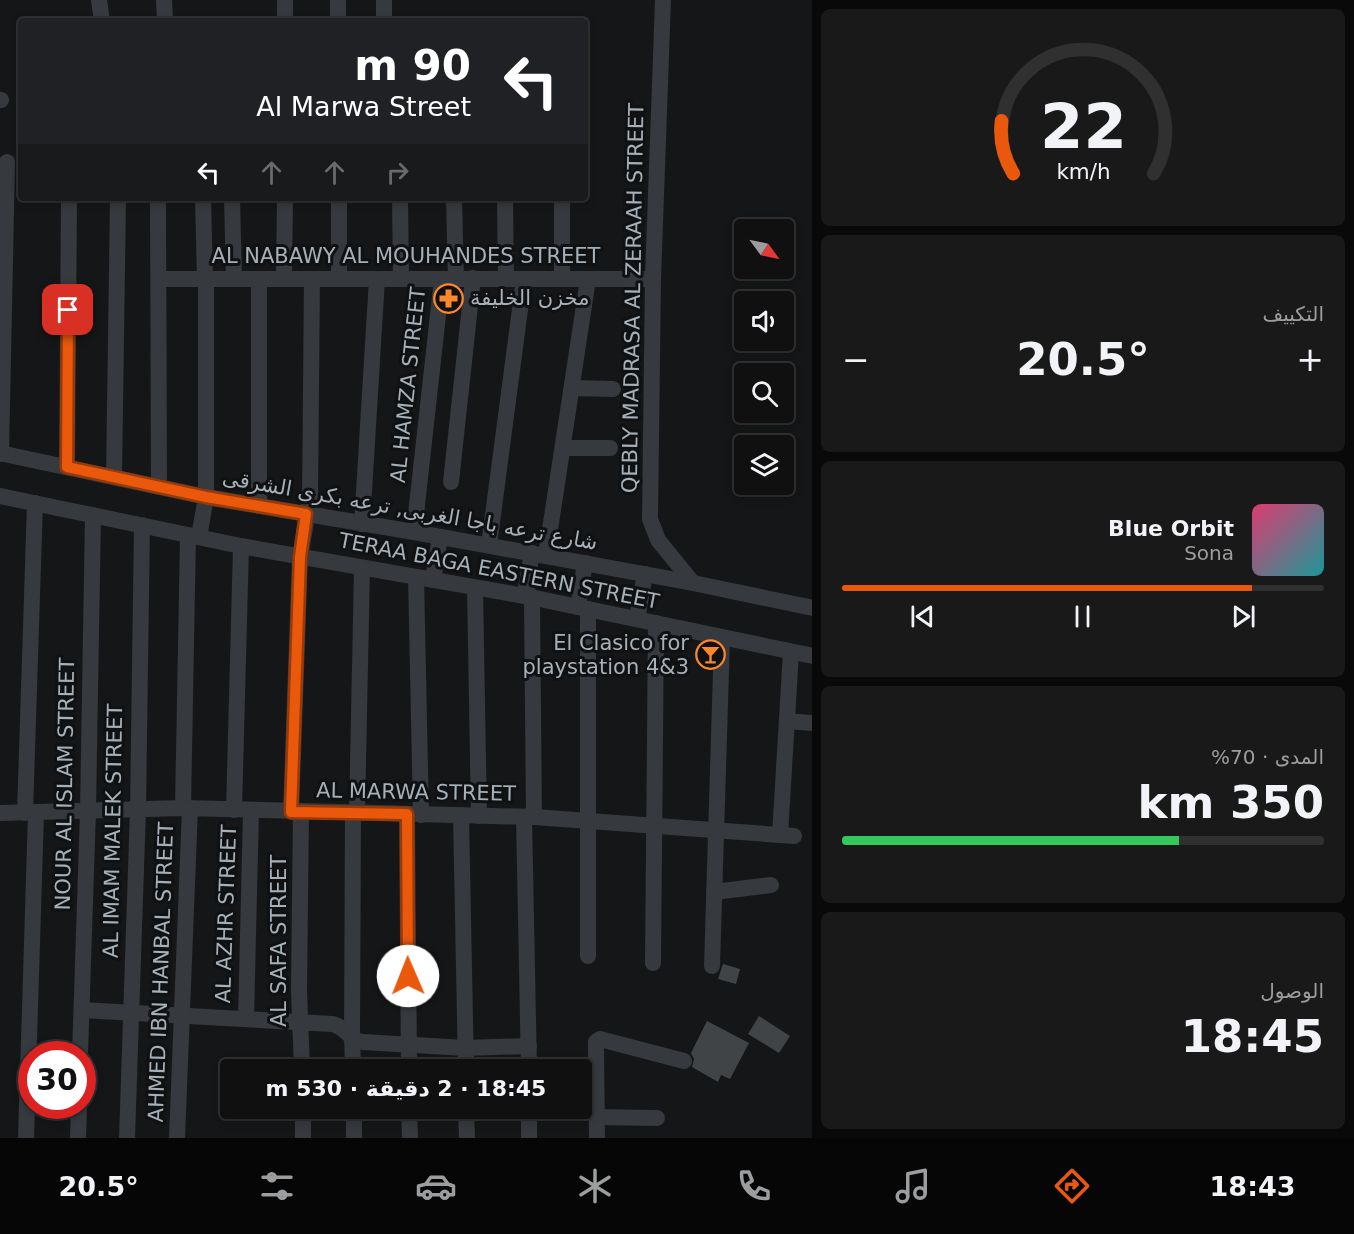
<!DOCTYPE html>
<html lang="ar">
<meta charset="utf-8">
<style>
body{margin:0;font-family:"DejaVu Sans",Cairo,sans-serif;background:#19191a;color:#f1f3f6;direction:rtl;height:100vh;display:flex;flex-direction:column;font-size:22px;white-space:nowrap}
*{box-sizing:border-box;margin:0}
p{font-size:20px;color:#9c9d9f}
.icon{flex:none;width:33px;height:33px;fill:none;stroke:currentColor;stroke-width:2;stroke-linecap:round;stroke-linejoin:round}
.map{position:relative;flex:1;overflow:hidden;direction:ltr}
.side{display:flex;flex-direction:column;gap:9px;padding:9px;background:#090909;width:542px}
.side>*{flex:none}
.banner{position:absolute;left:18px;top:18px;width:570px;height:183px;border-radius:6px;box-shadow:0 3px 9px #0003,0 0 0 2px #303031;direction:rtl;background:#202124;color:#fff;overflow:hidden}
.needle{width:39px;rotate:123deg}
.buttons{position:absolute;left:734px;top:219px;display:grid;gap:12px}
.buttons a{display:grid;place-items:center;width:60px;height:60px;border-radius:6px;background:#101011;box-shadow:0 3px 9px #0003,0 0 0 2px #303031;font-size:30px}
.speed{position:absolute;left:18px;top:1041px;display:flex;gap:12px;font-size:30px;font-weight:700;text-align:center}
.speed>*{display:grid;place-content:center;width:78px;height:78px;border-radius:50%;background:#101011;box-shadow:0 3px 9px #0003,0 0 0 2px #303031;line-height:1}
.speed .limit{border:9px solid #d22;background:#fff;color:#111}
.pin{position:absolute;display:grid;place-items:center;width:51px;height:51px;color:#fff;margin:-26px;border-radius:12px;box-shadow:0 3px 9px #0006}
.me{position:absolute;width:66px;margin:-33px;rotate:359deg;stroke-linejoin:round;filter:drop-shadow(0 0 4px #0008)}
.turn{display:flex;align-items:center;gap:21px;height:126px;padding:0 18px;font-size:27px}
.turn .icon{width:78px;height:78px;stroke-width:2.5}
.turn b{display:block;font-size:42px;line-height:51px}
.lanes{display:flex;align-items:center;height:57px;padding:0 18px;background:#0003;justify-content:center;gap:30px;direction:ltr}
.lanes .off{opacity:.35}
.big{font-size:45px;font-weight:800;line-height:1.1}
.side .card{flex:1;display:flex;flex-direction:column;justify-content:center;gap:9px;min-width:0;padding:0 21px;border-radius:9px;background:#19191a}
.side .dial{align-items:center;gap:0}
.dial svg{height:156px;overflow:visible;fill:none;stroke:#303031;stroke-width:7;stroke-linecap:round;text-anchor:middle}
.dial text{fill:#f1f3f6;stroke:none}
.song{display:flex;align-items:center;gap:18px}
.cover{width:72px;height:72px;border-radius:9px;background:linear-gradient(135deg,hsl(340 70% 55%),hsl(180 70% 35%))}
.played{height:6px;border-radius:3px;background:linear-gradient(90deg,#ea580c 85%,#303031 85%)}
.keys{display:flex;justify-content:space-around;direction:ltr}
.heat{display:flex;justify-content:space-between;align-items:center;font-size:33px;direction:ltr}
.charge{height:9px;border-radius:4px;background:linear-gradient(90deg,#34c759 70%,#303031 0)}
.trip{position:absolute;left:220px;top:1059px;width:372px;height:60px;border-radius:6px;background:#101011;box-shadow:0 3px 9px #0003,0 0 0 2px #303031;font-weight:800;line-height:60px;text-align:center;direction:rtl}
.tab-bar{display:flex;height:96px;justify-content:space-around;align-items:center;background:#060607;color:#9c9d9f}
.tab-bar .icon{width:42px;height:42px}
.tab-bar .selected{color:#ea580c}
.tab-bar b{font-size:27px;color:#f1f3f6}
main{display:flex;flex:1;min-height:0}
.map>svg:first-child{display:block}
.building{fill:#414447}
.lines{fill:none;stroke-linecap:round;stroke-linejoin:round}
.minor{stroke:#36393d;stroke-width:16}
.route-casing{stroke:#983908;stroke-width:15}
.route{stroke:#ea580c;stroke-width:10}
.labels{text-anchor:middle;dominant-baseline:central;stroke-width:6;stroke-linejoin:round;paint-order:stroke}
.street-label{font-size:21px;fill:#a6b0b8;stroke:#101112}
.poi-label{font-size:21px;fill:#a6b0b8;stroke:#101112;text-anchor:start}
</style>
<main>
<section class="side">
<div class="card dial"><svg viewBox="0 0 100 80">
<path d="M14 69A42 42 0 1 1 86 69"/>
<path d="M14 69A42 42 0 0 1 8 42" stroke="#ea580c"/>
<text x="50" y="56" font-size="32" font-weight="700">22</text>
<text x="50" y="72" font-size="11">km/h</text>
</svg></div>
<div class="card"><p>التكييف</p>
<div class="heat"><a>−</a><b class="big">20.5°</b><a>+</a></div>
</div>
<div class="card">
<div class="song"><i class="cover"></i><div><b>Blue Orbit</b><p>Sona</p></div></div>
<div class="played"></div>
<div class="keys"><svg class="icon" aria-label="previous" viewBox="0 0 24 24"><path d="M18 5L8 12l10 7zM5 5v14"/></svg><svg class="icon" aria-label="pause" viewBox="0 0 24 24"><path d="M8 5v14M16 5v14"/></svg><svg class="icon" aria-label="next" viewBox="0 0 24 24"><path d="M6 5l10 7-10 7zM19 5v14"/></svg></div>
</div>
<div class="card"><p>المدى · 70%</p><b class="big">350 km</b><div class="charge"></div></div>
<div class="card"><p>الوصول</p><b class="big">18:45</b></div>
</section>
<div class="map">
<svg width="813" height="1138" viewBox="0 0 813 1138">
<rect width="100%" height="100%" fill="#151617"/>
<g class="building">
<path d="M723,964L740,969L736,984L718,979Z"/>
<path d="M759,1016L790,1036L779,1053L748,1034Z"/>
<path d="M707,1021L749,1043L730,1079L721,1075L718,1082L692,1067L694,1059L691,1053Z"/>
</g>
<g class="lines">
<g class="minor">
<path d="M99,0L102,21"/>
<path d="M164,0L165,21"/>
<path d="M338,0V21"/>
<path d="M663,0L653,279L650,519L658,540L693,583"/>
<path d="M285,21V0"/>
<path d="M384,21V0"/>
<path d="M0,100H1"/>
<path d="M158,198L159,487"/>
<path d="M203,198L205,279"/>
<path d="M232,198L234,279"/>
<path d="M339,198V279"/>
<path d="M400,198L401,279"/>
<path d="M454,198L456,279"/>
<path d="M505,198L506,279"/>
<path d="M562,198V278"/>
<path d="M159,279H653"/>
<path d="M284,279L285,198"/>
<path d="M572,388L613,389"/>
<path d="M563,448H610"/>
<path d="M0,453L206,497L414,532L693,583L813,608"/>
<path d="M1,454L7,162"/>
<path d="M67,467L69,198"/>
<path d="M114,477L118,198"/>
<path d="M451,482L473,278"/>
<path d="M0,496L241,546L530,597L813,656"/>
<path d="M259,506V279"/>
<path d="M362,524L377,279"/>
<path d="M414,532L442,279"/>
<path d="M199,537L206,497V279"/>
<path d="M489,545L524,279"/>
<path d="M532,553L526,588L532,602L534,817"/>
<path d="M546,556L588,279"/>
<path d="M416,577L421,815"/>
<path d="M433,580L440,537"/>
<path d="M475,588L479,816"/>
<path d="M578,607L585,563"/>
<path d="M588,609V956"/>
<path d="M637,619L645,574"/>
<path d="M787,721L813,723"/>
<path d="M183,808L188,535"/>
<path d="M234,810L241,546"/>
<path d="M291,812L300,557L310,499L312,279"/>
<path d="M301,812L299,990L302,1070"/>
<path d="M0,813L183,808L534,817L794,836"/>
<path d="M25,813L35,503"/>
<path d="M353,813L352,1033L353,1070"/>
<path d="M357,813L362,568"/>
<path d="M407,814L409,1070"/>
<path d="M461,815L466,1070"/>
<path d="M524,817L529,1070"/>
<path d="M780,835L791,652"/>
<path d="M714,892L771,885"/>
<path d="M653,963L656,623"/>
<path d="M712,966L722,638"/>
<path d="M82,1010L332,1024C346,1026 349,1041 363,1042L465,1048L529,1046"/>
<path d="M246,1019L251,811"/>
<path d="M80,1054L88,811L93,515"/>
<path d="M303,1108V1138"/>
<path d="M354,1108V1138"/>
<path d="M409,1108L410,1138"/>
<path d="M466,1108L467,1138"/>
<path d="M529,1108V1138"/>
<path d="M597,1117L657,1118"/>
<path d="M26,1138L36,813"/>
<path d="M78,1138L79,1106"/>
<path d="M127,1138L138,809L142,525"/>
<path d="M177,1138L190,808"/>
<path d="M597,1138L596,1047V1042L600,1039L684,1061"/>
</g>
</g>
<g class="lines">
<defs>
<path id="route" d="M68,310L67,467L206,497L306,514L300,557L291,812L407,814L408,976"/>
</defs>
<use href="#route" class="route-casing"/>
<use href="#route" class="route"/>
</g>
<defs>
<symbol id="pharmacy-ring" viewBox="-11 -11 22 22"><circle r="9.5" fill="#101112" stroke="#fc8829" stroke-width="1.5"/><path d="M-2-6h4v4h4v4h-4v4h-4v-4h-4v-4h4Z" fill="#fc8829"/></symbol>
<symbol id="bar-ring" viewBox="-11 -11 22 22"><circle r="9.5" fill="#101112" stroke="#fc8829" stroke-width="1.5"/><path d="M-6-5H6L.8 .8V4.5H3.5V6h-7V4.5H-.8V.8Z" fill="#fc8829"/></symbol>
</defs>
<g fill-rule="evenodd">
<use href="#pharmacy-ring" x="432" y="282" width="33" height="33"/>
<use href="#bar-ring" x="694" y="638" width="33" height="33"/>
</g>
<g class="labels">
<g class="street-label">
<text x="406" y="256">AL NABAWY AL MOUHANDES STREET</text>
<text transform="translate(633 298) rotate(-89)">QEBLY MADRASA AL ZERAAH STREET</text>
<text transform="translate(408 385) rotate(-84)">AL HAMZA STREET</text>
<text transform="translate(410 510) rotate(10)">شارع ترعه باجا الغربى, ترعه بكرى الشرقى</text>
<text transform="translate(499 571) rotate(11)">TERAA BAGA EASTERN STREET</text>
<text transform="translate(65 784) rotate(-89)">NOUR AL ISLAM STREET</text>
<text transform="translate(416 792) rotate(1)">AL MARWA STREET</text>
<text transform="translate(113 831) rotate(-89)">AL IMAM MALEK STREET</text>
<text transform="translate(226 914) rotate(-88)">AL AZHR STREET</text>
<text transform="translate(279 941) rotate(-90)">AL SAFA STREET</text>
<text transform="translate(161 972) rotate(-88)">AHMED IBN HANBAL STREET</text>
</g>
<g class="poi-label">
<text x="470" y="298">مخزن الخليفة</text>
<text x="689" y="643" text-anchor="end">El Clasico for<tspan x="689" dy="24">playstation 4&amp;3</tspan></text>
</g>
</g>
</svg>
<div class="buttons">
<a><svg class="needle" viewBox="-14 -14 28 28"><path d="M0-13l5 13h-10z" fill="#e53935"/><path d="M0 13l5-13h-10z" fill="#9c9d9f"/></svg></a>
<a><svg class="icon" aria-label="sound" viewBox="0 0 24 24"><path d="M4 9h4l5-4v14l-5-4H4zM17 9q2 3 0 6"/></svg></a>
<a><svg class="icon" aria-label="search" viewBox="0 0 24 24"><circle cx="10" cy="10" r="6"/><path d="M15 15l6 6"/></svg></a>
<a><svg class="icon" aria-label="layers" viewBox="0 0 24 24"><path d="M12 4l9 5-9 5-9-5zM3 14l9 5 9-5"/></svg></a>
</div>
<div class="speed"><div class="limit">30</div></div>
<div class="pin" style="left:68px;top:310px;background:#d93025"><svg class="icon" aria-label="arrive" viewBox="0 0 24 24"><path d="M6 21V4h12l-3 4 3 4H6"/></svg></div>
<svg class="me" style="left:408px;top:976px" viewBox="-20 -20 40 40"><circle r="19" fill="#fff"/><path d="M0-13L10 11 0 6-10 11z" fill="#ea580c"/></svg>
<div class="trip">18:45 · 2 دقيقة · 530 m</div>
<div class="banner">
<div class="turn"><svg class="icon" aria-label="left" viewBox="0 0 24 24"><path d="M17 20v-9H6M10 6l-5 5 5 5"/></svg><div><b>90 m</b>Al Marwa Street</div></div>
<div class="lanes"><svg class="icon" aria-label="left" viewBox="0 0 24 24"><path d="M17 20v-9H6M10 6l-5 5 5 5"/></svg><svg class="icon off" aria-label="ahead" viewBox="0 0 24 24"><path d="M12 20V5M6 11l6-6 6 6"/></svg><svg class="icon off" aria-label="ahead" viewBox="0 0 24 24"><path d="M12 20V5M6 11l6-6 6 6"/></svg><svg class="icon off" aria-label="right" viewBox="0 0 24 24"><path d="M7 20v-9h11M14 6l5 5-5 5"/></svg></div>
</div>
</div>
</main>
<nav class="tab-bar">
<b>18:43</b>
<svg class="icon selected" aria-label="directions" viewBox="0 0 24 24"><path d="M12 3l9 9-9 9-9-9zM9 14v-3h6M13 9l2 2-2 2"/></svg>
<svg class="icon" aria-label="music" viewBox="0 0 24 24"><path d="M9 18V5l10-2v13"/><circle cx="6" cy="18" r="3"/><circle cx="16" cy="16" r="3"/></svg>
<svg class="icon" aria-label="phone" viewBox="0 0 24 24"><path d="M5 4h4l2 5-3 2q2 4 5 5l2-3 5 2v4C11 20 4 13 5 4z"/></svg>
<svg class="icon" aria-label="climate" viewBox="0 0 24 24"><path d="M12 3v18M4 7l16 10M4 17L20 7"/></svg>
<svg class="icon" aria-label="car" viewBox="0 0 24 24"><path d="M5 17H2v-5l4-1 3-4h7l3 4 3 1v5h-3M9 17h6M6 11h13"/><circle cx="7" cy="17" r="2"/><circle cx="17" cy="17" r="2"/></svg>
<svg class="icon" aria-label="filters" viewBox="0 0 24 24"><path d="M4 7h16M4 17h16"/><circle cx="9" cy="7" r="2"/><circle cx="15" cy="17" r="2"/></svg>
<b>20.5°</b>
</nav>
